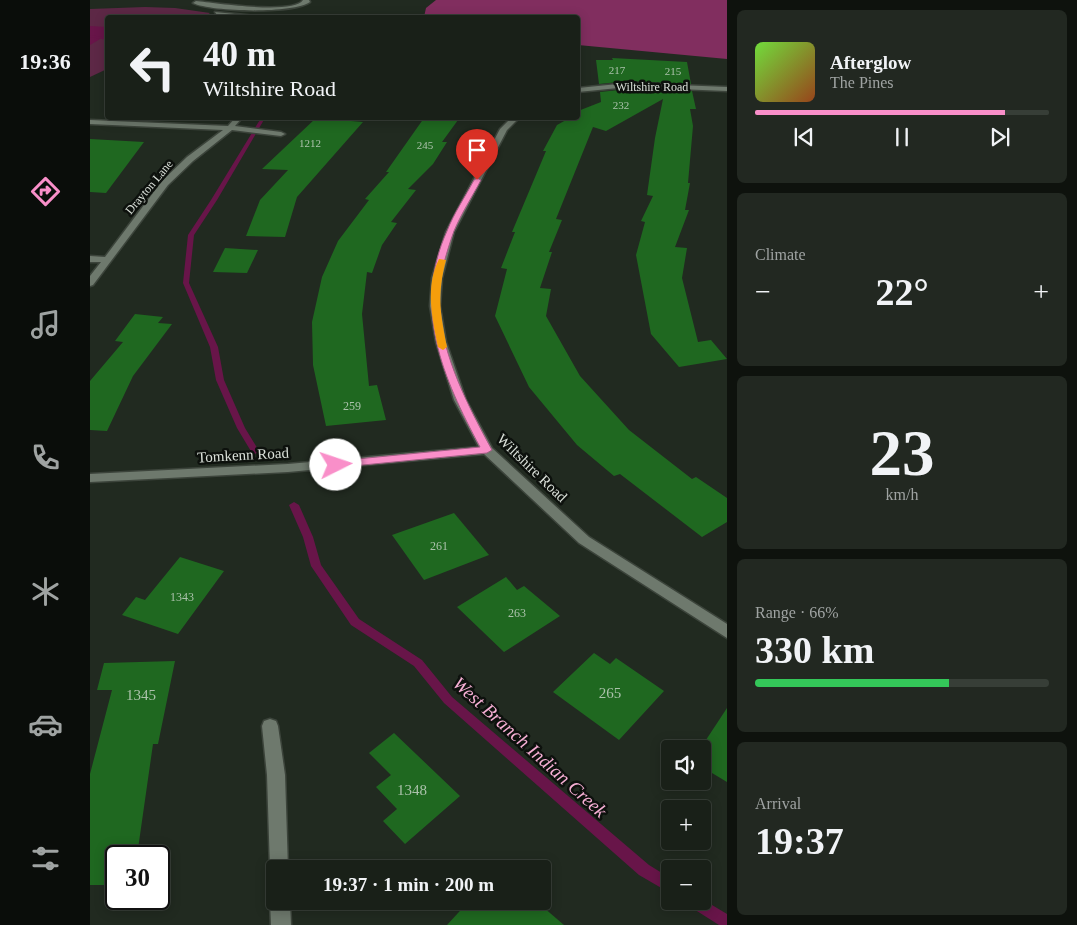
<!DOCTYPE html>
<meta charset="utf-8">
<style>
body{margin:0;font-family:"Times New Roman",serif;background:#222821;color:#f1f3f6;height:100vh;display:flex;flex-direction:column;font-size:19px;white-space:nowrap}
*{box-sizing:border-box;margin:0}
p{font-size:16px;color:#9fa3a2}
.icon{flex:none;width:28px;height:28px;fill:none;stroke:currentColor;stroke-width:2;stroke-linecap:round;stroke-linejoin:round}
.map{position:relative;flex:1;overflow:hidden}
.details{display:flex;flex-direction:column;gap:10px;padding:10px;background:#0e120d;width:350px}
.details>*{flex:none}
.hud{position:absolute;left:15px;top:15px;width:475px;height:105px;border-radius:5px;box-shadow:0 2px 12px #0003,0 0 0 1px #373e37;background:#192018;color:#f1f3f6;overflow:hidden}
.buttons{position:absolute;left:571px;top:740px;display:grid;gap:10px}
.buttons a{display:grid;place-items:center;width:50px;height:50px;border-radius:5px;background:#192018;box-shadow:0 2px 12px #0003,0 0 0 1px #373e37;font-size:25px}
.speed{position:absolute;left:15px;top:845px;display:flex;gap:10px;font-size:25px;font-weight:700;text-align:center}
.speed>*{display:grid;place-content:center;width:65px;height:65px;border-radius:50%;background:#192018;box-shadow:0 2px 12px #0003,0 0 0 1px #373e37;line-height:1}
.speed .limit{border:2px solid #111;border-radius:8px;background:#fff;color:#111}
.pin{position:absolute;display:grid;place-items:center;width:42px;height:42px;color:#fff;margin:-51px -21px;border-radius:50% 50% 50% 0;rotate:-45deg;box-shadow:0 0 5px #0007}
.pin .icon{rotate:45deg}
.me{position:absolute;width:55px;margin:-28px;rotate:86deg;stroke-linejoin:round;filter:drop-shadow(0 0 4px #0008)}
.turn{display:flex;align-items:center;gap:18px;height:105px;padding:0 15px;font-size:22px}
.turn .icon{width:65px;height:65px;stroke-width:2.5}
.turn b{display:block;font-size:35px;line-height:42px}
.big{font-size:38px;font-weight:700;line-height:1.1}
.details .tile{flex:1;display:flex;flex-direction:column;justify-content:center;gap:8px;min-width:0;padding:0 18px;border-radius:8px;background:#222821}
.details .dial{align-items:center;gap:0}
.dial b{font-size:65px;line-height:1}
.song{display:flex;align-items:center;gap:15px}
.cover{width:60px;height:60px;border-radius:8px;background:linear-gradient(135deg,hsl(100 70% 55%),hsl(20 70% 35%))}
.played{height:5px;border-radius:2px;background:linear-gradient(90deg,#f98fc9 85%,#373e37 85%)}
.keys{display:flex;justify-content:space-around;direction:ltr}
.heat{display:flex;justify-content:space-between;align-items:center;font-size:28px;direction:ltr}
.charge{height:8px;border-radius:4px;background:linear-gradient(90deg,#34c759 66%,#373e37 0)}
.trip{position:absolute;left:176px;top:860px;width:285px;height:50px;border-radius:5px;background:#192018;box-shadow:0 2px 12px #0003,0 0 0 1px #373e37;font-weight:700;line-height:50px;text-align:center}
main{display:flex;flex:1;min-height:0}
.tabs{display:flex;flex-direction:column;width:90px;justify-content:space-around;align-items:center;background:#0a0d0a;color:#9fa3a2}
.tabs .icon{width:35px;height:35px}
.tabs .current{color:#f98fc9}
.tabs b{font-size:22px;color:#f1f3f6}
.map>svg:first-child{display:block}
.green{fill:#5d2846}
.forest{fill:#812e5f}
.water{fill:#681549}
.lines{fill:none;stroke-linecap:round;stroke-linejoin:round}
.stream{fill:#681549;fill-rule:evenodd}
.building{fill:#1f6820}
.minor-casing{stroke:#3c443b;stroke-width:3}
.minor{fill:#6e796d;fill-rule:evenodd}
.route{fill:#f98fc9;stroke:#a25d83}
.slow{fill:#f59e0b}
.labels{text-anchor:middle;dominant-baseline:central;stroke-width:5;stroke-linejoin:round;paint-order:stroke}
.far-number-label{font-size:11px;fill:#abc2ab}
.far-street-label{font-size:12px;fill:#dae0d9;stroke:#0d110d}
.number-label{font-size:12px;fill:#abc2ab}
.street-label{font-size:15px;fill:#dae0d9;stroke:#0d110d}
.near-number-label{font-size:15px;fill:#abc2ab}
.near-water-label{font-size:19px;font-style:italic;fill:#f6afd4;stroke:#0d110d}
</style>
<main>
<nav class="tabs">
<b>19:36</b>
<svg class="icon current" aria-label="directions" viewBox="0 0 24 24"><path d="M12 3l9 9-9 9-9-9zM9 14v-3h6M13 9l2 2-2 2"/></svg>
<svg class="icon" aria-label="music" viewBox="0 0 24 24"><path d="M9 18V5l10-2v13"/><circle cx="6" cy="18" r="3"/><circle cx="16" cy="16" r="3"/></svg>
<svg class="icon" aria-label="phone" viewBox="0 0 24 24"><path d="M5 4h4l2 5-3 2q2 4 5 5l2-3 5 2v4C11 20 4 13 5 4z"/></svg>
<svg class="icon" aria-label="climate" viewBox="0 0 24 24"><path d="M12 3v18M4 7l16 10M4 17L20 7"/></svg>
<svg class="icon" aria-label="car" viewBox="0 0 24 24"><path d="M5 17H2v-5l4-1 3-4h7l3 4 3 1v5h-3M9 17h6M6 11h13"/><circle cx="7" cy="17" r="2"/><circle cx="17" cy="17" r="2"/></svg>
<svg class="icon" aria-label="filters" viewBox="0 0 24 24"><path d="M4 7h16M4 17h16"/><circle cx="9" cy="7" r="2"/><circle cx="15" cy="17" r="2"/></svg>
</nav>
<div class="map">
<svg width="637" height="925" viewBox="0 0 637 925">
<rect width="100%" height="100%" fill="#212a20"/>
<path class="green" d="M55,7L85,8L120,13L113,18H18L17,69L0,77V9Z"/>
<path class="forest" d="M346,0H637V59L488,45V18L334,17L336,8Z"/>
<path class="water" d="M0,26L17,27V35L0,45Z"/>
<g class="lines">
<g class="stream">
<path d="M0,35L18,38V40L0,37Z"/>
<path d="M171,118H175L127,200L104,235L99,283L128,347L134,380L155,428L169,451L165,454L162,453L147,428L126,380L120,347L93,283L98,235L121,200Z"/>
<path d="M204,502L209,505L223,537L231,565L269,619L332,660L362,697L559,865L580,878V893L549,875L354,703L324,666L261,625L221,566L213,537L199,505Z"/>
<path d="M612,899L637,914V925H629L599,906L597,901H612Z"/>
</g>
</g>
<g class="building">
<path d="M522,58L597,62L601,84L538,81L509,84L506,60H523Z"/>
<path d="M538,89L602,91L606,109H600L603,126L598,183H600L595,210H599L585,247L597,248L592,278L608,342L621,340L637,359L589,367L561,334L546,255L555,222L551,221L563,196L557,195L565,138L573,99L516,131L503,127L466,219L472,220L459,252H462L450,288L461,289L456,316L490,376L539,430L602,479L606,477L637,498V522L612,537L530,474L524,476L487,445L439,387L405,316L417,269L411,268L425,232H422L456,151H453L467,125L476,120L467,118H488V111L511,102L510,92Z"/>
<path d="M226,118L273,122L207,197L195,237L156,236L170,200L198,170L172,169Z"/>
<path d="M334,118H363L362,120H368L352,142H357L343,164L318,189L326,190L301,222L307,223L292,245L282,273L277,272L272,314L279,386L287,385L296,420L236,426L223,365L222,322L232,277L248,241L279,200L275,199L299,172H296Z"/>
<path d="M0,139L54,142L16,193L0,192Z"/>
<path d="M135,248L168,250L157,273L123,272Z"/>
<path d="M45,314L73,317L68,323L82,324L43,376L17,431L0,430V381L33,342L25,341Z"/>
<path d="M364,513L399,555L334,580L302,535Z"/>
<path d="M90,557L134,571L88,634L32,615L46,597L55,600Z"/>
<path d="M416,577L427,590L434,586L470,616L414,652L367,607Z"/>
<path d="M504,653L520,664L526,658L574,691L529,740L463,692Z"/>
<path d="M85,661L68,744H63L47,856H26V885H0V774L22,690H7L14,663Z"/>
<path d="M637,708V782L612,767V746Z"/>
<path d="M304,733L370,796L315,844L293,821L307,809L286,787L301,775L279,753Z"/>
<path d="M379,901H446L474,925H357Z"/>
</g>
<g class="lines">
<defs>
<g id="minor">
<path d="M213,0H219L220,2C203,14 121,12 103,3L106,1C125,3 204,15 213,0Z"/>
<path d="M125,12L165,16L167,18L127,15Z"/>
<path d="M538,83L637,87V91L538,87L488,92V88Z"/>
<path d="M145,118H152L145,126L191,132L195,134L191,136L142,130L103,161L78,185L3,285L0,286V276L11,262H0V256L15,257L72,181L97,157L133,130L0,124V120L138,126Z"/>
<path d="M421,118H429L417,130L364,232L352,278L350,306L356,342L376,400L402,448L499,537L637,624V638L489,543L394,454L198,472L0,482V474L198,464L389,447L364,400L346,342L340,306L342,278L356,232L410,129Z"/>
<path d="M180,719L186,721L188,726L195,775L198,869H185V877L180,869L177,775L172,726L174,721Z"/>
<path d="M185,893V901H200L201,925H181L180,901Z"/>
</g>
</defs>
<use href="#minor" class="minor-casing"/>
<use href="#minor" class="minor"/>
</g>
<path class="route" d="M387,178L391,180C382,197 371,214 364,231C356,253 347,283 349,307C353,358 378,406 402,450L397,453L242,468V463L246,461L390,447C353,378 322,308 357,231C364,213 375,197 384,180Z"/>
<path class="slow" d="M349,259L356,260C347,295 350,312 357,347L353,350L348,347C342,317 335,287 349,259Z"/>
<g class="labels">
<g class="far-number-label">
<text x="527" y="70">217</text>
<text x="583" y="71">215</text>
<text x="531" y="105">232</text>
<text x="220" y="143">1212</text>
<text x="335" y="145">245</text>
</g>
<g class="far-street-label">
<text x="562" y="87">Wiltshire Road</text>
<text transform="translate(59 187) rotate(-50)">Drayton Lane</text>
</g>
<g class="number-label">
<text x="262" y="406">259</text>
<text x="349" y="546">261</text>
<text x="92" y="597">1343</text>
<text x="427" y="613">263</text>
</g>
<g class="street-label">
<text transform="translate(153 455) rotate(-3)">Tomkenn Road</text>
<text transform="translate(442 468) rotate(44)">Wiltshire Road</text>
</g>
<g class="near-number-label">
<text x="520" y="693">265</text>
<text x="51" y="695">1345</text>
<text x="322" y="790">1348</text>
</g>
<g class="near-water-label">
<text transform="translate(440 747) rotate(42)">West Branch Indian Creek</text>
</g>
</g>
</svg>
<div class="buttons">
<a><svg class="icon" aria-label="sound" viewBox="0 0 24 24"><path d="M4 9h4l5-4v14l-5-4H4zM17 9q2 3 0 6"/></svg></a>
<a>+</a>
<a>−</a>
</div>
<div class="speed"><div class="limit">30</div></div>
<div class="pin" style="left:387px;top:180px;background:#d93025"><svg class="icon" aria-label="arrive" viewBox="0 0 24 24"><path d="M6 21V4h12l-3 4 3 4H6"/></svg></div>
<svg class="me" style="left:246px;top:465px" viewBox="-20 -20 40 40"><circle r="19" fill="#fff"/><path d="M0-13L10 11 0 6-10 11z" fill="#f98fc9"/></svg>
<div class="trip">19:37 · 1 min · 200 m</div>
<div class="hud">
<div class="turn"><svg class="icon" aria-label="left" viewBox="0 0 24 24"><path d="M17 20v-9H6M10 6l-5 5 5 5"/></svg><div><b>40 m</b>Wiltshire Road</div></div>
</div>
</div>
<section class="details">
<div class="tile">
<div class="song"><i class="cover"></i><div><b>Afterglow</b><p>The Pines</p></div></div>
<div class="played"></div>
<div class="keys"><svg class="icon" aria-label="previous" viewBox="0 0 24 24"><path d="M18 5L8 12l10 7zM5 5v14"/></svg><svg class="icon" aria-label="pause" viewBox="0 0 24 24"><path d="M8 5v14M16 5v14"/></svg><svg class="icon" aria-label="next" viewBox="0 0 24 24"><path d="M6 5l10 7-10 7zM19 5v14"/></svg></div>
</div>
<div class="tile"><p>Climate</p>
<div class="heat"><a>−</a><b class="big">22°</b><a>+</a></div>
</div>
<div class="tile dial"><b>23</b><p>km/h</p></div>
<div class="tile"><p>Range · 66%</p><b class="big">330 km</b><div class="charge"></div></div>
<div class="tile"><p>Arrival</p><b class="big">19:37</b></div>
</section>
</main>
